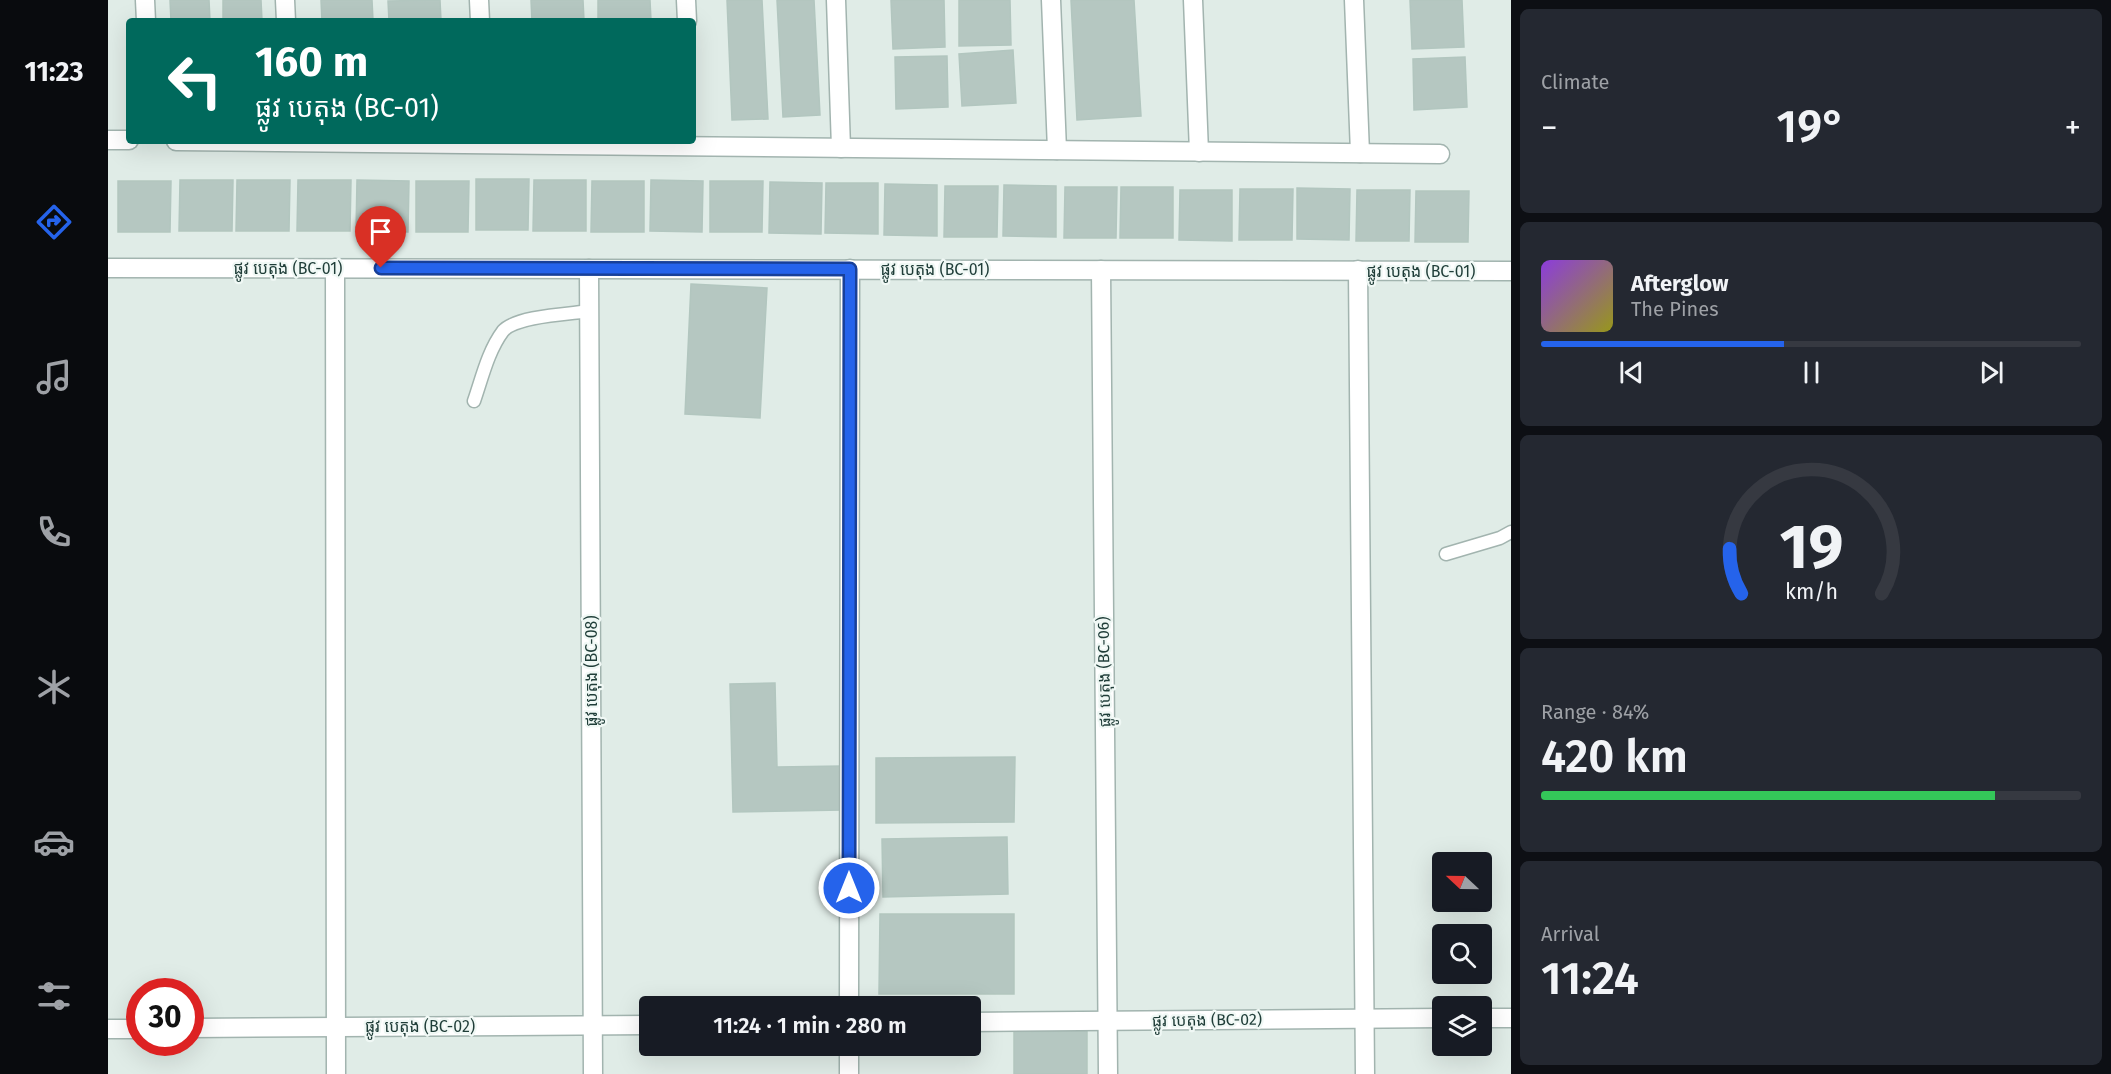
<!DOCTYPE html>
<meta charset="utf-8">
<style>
body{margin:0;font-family:"Fira Sans","Noto Sans Khmer",sans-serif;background:#242831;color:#f1f3f6;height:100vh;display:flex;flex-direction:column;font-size:22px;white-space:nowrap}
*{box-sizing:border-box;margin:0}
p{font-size:20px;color:#9ea1a6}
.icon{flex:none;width:33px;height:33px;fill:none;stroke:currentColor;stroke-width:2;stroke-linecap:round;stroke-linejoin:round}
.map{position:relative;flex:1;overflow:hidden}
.sheet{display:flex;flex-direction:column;gap:9px;padding:9px;background:#0d0f14;width:600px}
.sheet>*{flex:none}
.guide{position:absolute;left:18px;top:18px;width:570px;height:126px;border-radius:6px;box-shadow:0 6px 24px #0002;background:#00695c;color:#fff;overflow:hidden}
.needle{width:39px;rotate:292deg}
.controls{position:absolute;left:1324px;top:852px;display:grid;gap:12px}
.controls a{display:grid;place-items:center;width:60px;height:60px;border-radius:6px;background:#171b24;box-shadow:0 6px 24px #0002;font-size:30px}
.speed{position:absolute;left:18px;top:978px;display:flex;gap:12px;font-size:30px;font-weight:700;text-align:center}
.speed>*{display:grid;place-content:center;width:78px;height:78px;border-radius:50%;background:#171b24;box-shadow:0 6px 24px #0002;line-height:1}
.speed .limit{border:9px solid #d22;background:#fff;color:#111}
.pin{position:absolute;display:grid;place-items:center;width:51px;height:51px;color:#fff;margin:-62px -26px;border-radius:50% 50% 50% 0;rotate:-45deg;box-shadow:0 0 6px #0007}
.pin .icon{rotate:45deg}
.me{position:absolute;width:66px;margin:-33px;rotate:0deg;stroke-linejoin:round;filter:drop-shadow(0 0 4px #0008)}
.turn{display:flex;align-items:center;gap:21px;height:126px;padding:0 30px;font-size:27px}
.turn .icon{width:78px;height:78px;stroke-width:2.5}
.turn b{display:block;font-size:42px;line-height:51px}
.big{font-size:45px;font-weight:600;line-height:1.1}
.sheet .card{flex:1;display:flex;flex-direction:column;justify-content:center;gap:9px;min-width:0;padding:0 21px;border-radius:9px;background:#242831}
.sheet .dial{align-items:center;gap:0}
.dial svg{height:156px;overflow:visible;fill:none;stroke:#363941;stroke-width:7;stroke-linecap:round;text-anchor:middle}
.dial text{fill:#f1f3f6;stroke:none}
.song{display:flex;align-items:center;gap:18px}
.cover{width:72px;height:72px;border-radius:9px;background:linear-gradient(135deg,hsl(270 70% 55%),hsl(60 70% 35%))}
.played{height:6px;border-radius:3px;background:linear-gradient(90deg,#2563eb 45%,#363941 45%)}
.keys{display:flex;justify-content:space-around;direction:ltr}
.heat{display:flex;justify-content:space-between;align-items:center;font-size:33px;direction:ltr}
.charge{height:9px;border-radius:4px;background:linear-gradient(90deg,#34c759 84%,#363941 0)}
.trip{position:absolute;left:531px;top:996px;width:342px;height:60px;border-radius:6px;background:#171b24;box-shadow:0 6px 24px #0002;font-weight:600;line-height:60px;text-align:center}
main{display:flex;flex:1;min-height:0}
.menu{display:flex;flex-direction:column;width:108px;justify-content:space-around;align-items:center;background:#090b0e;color:#9ea1a6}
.menu .icon{width:42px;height:42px}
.menu .on{color:#2563eb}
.menu b{font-size:27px;color:#f1f3f6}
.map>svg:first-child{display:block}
.building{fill:#b5c7c1;stroke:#b2c6bf;stroke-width:1.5}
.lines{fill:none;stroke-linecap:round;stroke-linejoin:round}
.service-casing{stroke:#a2b4af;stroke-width:15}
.minor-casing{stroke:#a2b4af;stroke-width:21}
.service{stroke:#fff;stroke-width:12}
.minor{stroke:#fff;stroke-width:18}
.route-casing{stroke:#184099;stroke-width:15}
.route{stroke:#2563eb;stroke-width:10}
.labels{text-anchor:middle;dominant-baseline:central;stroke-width:4.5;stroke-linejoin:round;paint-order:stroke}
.street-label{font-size:16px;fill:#1f3d38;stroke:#f0f8f5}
</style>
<main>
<nav class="menu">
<b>11:23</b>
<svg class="icon on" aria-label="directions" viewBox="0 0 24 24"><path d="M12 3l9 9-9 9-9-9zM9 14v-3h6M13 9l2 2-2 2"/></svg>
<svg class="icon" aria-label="music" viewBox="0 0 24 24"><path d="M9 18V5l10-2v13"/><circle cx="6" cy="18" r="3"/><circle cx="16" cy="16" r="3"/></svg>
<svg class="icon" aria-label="phone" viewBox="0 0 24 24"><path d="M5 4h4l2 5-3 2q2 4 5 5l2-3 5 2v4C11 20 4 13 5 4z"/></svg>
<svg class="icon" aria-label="climate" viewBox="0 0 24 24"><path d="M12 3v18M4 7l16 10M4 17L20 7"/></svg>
<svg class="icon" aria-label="car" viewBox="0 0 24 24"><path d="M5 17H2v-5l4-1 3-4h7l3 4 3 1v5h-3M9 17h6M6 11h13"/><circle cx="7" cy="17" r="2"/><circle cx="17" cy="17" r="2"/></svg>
<svg class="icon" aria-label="filters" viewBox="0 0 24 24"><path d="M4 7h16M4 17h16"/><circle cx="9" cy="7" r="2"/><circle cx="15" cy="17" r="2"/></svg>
</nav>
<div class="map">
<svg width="1403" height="1074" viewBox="0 0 1403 1074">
<rect width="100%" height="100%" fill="#e0ece7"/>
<g class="building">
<path d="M62,0H101L102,21H63Z"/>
<path d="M115,0H153L154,21H115Z"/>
<path d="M213,0H264L265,21H214Z"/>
<path d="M332,0L333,21H281L280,1Z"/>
<path d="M423,0H475L476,21H424Z"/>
<path d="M490,0H542L543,21H490Z"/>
<path d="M619,0H654L660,119L624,120Z"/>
<path d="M669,0H706L712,115L675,117Z"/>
<path d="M783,0H836L837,47L785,49Z"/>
<path d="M851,0H902L903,45L851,46Z"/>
<path d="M963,0H1026L1033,116L969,120Z"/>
<path d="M1302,0H1354L1356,47L1304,49Z"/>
<path d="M905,50L908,103L854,106L851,54Z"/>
<path d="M839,56L840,107L788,109L787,57Z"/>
<path d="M1357,57L1359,107L1306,110L1305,59Z"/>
<path d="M368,179H421L420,230H368Z"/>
<path d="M72,180H125L124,231H71Z"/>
<path d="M129,180H182L181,231H128Z"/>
<path d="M190,180H243L242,231H189Z"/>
<path d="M249,180L301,181L300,232L248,231Z"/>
<path d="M426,180H478V231H425Z"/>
<path d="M543,180L595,181L594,232L542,231Z"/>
<path d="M10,181H63L62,232H10Z"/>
<path d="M308,181H361L360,232H308Z"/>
<path d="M484,181H536V232H483Z"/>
<path d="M602,181H655L654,232H602Z"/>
<path d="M662,182L714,183L713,234L661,233Z"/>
<path d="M718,183H770V234L717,233Z"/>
<path d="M777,184L829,185V236L776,235Z"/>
<path d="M896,185L948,186V237L895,236Z"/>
<path d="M837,186H890L889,237H836Z"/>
<path d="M957,187H1009L1008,238H956Z"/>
<path d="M1013,187H1065V238H1012Z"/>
<path d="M1189,188L1242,189L1241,240L1189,239Z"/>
<path d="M1132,189H1185L1184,240H1131Z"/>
<path d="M1072,190H1124V241L1071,240Z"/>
<path d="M1249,190H1302L1301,241H1248Z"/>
<path d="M1308,191H1361L1360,242H1307Z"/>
<path d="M583,284L659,288L652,418L577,414Z"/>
<path d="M667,683L669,767L733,766L734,810L625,812L622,684Z"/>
<path d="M907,757L906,822L768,823V758Z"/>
<path d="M899,837L900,894L775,897L774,839Z"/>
<path d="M772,914H906V994H771Z"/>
<path d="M979,1031V1074H906V1032Z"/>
</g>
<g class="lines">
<defs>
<g id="service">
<path d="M366,401C374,378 380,351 395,331C408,316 462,314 482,311"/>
<path d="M1338,554L1392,538L1403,532"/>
</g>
<g id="minor">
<path d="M37,0L38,21"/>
<path d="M177,0L178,21"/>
<path d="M371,0L372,21"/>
<path d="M578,0L579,21"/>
<path d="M728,0L733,148"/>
<path d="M943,0L949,150"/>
<path d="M1085,0L1091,152"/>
<path d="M1246,0L1252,153"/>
<path d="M0,140H21"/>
<path d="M68,141L1332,154"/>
<path d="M0,268L1403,271"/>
<path d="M227,268L228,1074"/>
<path d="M481,269L485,1074"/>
<path d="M993,270L1000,1074"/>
<path d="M1250,270L1257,1074"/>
<path d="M741,1006L742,269"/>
<path d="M1374,1018H1403"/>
<path d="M862,1022L1335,1018"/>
<path d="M82,1028L542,1025"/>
<path d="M0,1029H32"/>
<path d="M741,1074V1046"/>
</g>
</defs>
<use href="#service" class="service-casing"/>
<use href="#minor" class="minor-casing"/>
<use href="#service" class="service"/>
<use href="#minor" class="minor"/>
</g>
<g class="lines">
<defs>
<path id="route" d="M273,268L742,269L741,888"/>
</defs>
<use href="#route" class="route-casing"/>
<use href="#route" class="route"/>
</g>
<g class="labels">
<g class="street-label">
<text x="180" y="268">ផ្លូវ បេតុង (BC-01)</text>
<text x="827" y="269">ផ្លូវ បេតុង (BC-01)</text>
<text x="1313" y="271">ផ្លូវ បេតុង (BC-01)</text>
<text transform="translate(483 671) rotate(-90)">ផ្លូវ បេតុង (BC-08)</text>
<text transform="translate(996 672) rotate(-91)">ផ្លូវ បេតុង (BC-06)</text>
<text transform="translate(1099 1020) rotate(-1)">ផ្លូវ បេតុង (BC-02)</text>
<text x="312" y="1026">ផ្លូវ បេតុង (BC-02)</text>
</g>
</g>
</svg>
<div class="controls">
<a><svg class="needle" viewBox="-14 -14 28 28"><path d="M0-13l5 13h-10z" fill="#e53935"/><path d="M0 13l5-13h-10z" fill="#9ea1a6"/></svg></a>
<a><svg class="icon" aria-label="search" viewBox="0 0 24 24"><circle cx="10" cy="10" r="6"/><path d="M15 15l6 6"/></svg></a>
<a><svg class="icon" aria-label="layers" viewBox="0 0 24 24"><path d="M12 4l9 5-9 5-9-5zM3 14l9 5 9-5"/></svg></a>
</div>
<div class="speed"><div class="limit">30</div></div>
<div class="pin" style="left:273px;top:268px;background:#d93025"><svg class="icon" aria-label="arrive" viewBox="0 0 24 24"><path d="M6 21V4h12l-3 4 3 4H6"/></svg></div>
<svg class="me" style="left:741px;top:888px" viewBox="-20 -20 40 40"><circle r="17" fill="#2563eb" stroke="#fff" stroke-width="3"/><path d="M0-11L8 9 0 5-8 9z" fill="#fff"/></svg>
<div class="trip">11:24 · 1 min · 280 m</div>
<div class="guide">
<div class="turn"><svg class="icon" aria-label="left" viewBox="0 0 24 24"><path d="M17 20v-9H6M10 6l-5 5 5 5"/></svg><div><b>160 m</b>ផ្លូវ បេតុង (BC-01)</div></div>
</div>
</div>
<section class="sheet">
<div class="card"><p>Climate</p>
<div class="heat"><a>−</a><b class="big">19°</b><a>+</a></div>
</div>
<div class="card">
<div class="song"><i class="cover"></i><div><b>Afterglow</b><p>The Pines</p></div></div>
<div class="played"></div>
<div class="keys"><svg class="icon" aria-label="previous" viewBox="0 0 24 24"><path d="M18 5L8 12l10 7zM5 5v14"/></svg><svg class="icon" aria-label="pause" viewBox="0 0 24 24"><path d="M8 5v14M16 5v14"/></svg><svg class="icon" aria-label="next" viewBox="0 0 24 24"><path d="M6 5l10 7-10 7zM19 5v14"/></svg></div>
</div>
<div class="card dial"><svg viewBox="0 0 100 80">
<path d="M14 69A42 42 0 1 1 86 69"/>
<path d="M14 69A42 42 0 0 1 8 46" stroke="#2563eb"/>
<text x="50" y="56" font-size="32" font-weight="700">19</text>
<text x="50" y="72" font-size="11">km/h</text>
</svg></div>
<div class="card"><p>Range · 84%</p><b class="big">420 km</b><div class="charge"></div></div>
<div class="card"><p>Arrival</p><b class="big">11:24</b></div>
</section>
</main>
